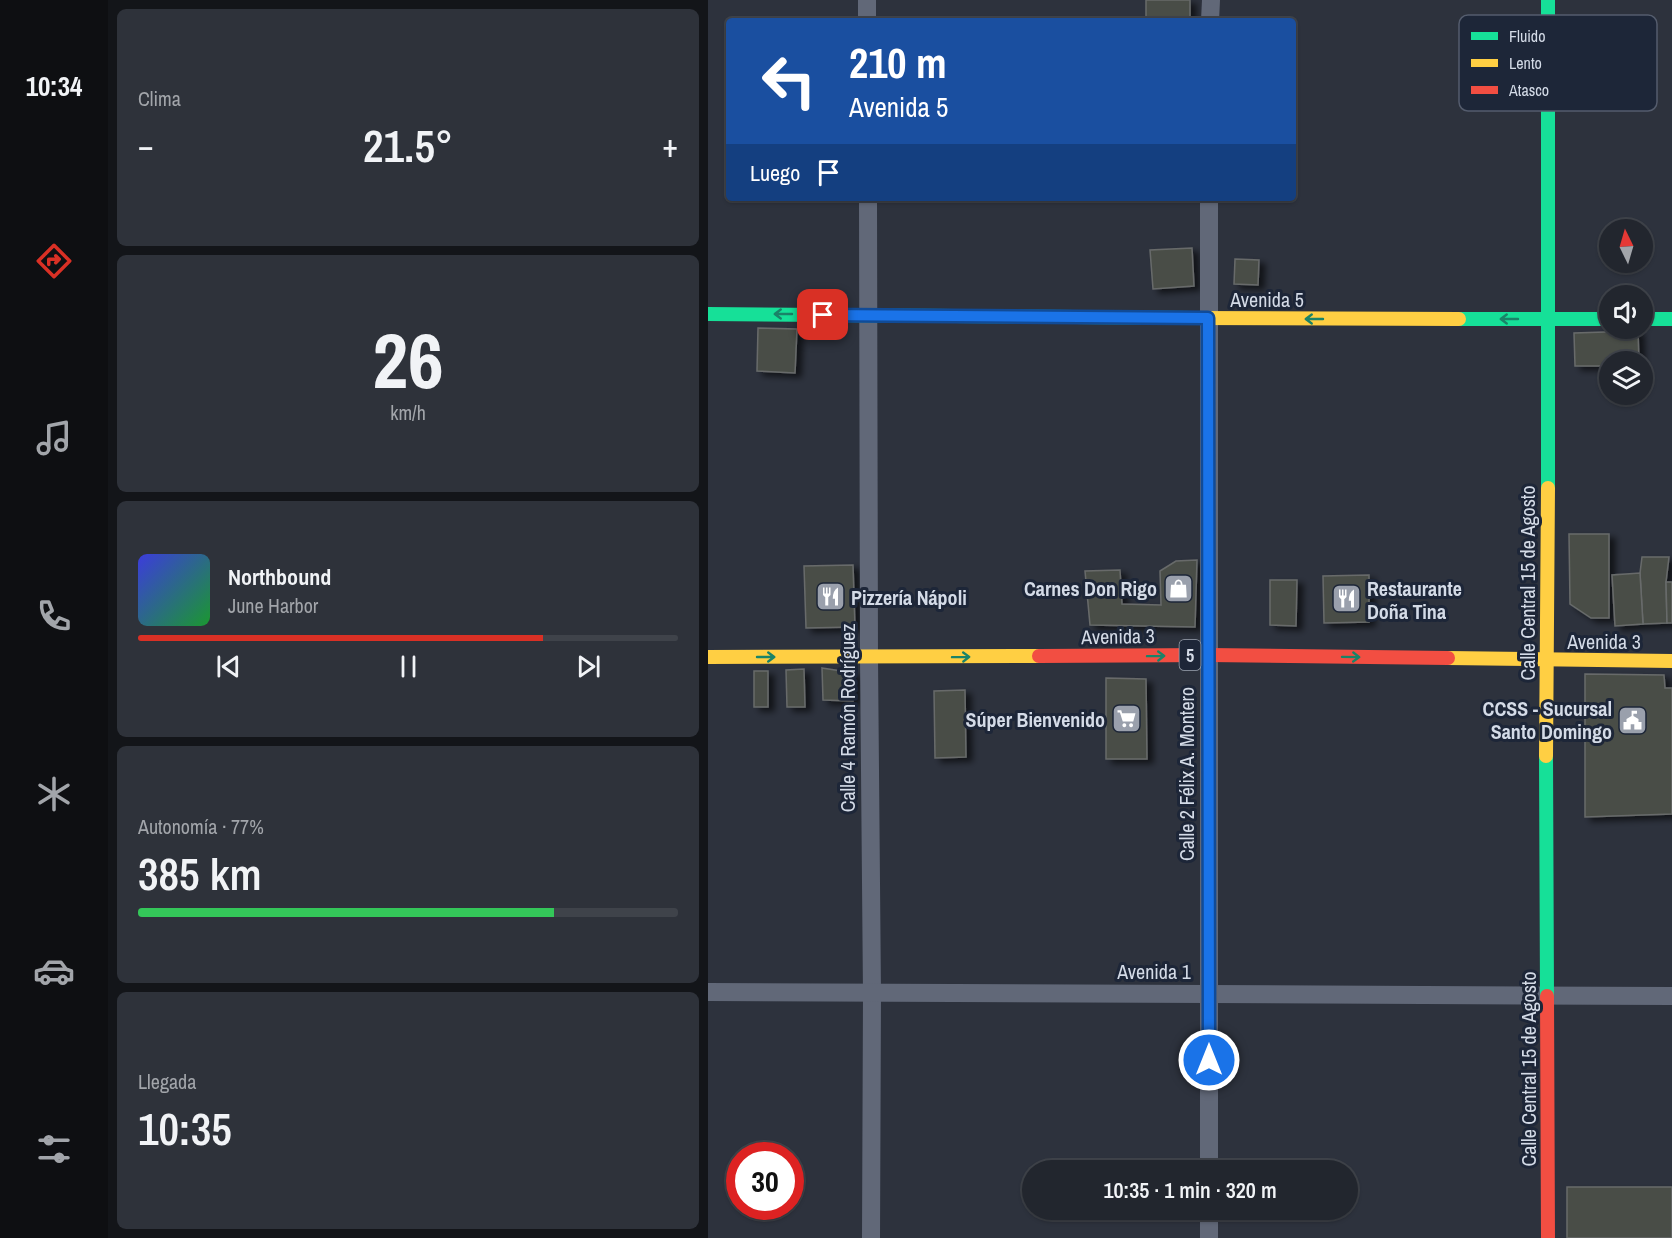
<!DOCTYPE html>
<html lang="es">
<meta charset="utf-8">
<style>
body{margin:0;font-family:"Archivo Narrow",sans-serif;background:#2e323a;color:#f1f3f6;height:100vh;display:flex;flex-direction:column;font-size:22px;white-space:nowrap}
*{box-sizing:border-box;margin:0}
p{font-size:20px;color:#a2a5aa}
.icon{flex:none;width:33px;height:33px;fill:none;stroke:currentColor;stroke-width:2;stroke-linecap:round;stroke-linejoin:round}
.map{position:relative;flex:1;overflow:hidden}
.side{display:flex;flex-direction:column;gap:9px;padding:9px;background:#131519;width:600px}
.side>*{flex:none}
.top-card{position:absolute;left:18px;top:18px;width:570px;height:183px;border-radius:6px;box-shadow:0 2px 4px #0004,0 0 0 2px #3f434a;background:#1a4fa0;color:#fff;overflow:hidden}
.needle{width:39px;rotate:355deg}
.buttons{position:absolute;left:891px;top:219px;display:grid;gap:12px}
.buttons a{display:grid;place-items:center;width:54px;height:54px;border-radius:50%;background:#22262e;box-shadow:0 2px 4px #0004,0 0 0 2px #3f434a;font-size:30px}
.speed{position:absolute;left:18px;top:1142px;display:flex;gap:12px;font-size:30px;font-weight:700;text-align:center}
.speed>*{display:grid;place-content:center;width:78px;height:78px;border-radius:50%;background:#22262e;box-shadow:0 2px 4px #0004,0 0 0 2px #3f434a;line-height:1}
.speed .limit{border:9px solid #d22;background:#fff;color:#111}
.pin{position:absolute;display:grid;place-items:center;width:51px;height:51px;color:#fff;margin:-26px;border-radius:12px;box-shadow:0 3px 9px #0006}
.me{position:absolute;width:66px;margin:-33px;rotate:0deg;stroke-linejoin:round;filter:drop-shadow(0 0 4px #0008)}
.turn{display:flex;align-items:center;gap:21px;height:126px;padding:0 24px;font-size:27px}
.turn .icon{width:78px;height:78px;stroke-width:2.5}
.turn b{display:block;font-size:42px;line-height:51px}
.then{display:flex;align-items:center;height:57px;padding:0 24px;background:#0003;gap:12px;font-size:22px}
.big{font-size:45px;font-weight:600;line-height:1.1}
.side .widget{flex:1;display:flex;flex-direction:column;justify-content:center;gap:9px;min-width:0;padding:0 21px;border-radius:9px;background:#2e323a}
.side .dial{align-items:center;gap:0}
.dial b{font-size:78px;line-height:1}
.song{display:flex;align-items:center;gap:18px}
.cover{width:72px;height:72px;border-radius:9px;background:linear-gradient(135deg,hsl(240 70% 55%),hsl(130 70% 35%))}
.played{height:6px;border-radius:3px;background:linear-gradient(90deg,#d93025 75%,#3f434a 75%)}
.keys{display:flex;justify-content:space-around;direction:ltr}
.heat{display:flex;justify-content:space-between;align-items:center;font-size:33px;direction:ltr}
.charge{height:9px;border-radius:4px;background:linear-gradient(90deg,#34c759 77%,#3f434a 0)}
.trip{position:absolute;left:314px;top:1160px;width:336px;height:60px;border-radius:30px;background:#22262e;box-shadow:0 2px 4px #0004,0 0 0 2px #3f434a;font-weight:600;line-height:60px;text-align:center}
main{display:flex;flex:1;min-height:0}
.tab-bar{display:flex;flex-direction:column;width:108px;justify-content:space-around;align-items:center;background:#0e0f12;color:#a2a5aa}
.tab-bar .icon{width:42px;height:42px}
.tab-bar .active{color:#d93025}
.tab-bar b{font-size:27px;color:#f1f3f6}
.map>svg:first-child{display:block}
.building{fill:#4a4e47;stroke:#686b6b;stroke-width:1.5;filter:url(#shadow)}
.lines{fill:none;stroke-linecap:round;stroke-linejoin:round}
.street{stroke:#616878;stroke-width:18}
.fast{stroke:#16e098;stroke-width:14}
.slow{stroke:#ffcf43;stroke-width:14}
.jam{stroke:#f24e42;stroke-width:14}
.oneway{stroke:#1a8368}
.route-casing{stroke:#114b97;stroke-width:15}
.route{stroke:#1a73e8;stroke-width:10}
.labels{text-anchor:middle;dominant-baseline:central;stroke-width:6;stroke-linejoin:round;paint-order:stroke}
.shield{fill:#1d2638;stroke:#9da5b2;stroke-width:1.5}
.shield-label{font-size:18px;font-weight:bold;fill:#d4dbe7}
.street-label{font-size:20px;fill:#d4dbe7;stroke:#1d2638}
.poi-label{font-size:20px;font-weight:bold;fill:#d4dbe7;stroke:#1d2638;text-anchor:end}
.key{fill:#1d2638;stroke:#545c6d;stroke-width:1.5}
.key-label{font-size:16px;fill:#d4dbe7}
</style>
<main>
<nav class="tab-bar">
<b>10:34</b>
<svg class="icon active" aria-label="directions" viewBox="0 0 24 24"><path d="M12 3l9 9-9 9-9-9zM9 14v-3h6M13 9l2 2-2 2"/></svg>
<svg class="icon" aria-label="music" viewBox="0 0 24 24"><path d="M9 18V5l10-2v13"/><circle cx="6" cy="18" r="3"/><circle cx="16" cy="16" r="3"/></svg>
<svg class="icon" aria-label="phone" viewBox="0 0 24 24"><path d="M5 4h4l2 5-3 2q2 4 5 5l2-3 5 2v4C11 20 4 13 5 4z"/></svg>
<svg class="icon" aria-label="climate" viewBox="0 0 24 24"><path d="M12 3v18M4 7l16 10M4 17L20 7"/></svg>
<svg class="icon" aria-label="car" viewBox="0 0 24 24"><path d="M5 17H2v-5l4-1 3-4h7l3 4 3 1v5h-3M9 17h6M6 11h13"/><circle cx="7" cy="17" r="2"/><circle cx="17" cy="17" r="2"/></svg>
<svg class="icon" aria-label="filters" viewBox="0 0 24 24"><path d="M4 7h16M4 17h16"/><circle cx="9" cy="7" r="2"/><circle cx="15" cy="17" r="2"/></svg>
</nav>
<section class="side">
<div class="widget"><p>Clima</p>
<div class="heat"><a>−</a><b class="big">21.5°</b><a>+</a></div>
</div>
<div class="widget dial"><b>26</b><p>km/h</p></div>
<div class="widget">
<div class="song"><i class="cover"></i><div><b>Northbound</b><p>June Harbor</p></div></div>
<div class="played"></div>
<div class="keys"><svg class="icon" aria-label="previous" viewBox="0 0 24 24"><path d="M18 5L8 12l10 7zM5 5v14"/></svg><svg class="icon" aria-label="pause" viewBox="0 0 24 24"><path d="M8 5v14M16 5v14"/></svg><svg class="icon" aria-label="next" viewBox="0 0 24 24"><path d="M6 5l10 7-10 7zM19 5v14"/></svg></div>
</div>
<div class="widget"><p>Autonomía · 77%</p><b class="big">385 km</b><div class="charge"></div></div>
<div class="widget"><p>Llegada</p><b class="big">10:35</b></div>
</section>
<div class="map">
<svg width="964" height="1238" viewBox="0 0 964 1238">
<defs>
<filter id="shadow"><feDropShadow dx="6" dy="4" stdDeviation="3" flood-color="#0009"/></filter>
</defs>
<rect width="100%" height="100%" fill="#2d323d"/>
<g class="building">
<rect x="438" y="0" width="44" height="21"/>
<path d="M484,248L486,286L445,289L442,250Z"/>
<path d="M527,259L551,260L550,285L526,284Z"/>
<path d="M50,328L89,329L87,373L49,371Z"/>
<path d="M930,331L931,362H902V366H867L866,333Z"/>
<path d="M861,534H901V618H883L862,604Z"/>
<path d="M934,557H961L958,582L959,623L935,624L932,573Z"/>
<path d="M489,560L487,627L382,625L377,571L412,570L414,604L453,605L452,571L468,561Z"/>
<path d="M145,565L147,627L98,628L96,566Z"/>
<path d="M932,573L935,624L907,626L904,575Z"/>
<path d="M661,575V622L616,623L615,576Z"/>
<path d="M562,580H589L588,626L562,625Z"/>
<path d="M958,582H964V623H959Z"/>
<path d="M114,668L146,673L145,701L115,700Z"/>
<path d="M96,669L97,707H79L78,670Z"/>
<rect x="46" y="671" width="14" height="36"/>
<path d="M877,674L956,675L957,688H964V814L877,817Z"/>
<path d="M398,678L438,679L439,759H398Z"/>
<path d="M257,690L258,757L227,758L226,691Z"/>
<rect x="859" y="1187" width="105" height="51"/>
</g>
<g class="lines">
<g class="street">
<path d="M159,0V21"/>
<path d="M502,21L503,0"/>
<path d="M160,198L161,658L164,994L163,1238"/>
<path d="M0,992L964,996"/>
<path d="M501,1170V198"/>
<path d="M501,1238V1209"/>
</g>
<g class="fast">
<path d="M0,314L484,318"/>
<path d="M751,319H902"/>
<path d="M934,319H964"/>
<path d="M840,488V0"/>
<path d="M838,756L839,996"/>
</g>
<g class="slow">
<path d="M484,318L751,319"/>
<path d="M0,657L331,656"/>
<path d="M740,658L964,661"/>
<path d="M838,756L840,488"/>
</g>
<g class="jam">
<path d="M331,656L501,655L740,658"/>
<path d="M839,996L840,1238"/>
</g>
</g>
<defs><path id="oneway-shaft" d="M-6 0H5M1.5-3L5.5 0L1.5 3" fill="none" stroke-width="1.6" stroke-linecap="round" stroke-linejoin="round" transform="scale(1.5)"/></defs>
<g class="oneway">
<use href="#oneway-shaft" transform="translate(75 314) rotate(-180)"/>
<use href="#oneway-shaft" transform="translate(606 319) rotate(-180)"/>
<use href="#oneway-shaft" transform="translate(801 319) rotate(-180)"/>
<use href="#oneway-shaft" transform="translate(448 656) rotate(-1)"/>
<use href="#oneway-shaft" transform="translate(58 657)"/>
<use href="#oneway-shaft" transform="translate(253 657) rotate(-1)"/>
<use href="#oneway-shaft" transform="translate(643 657) rotate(1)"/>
</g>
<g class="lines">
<defs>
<path id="route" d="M115,315L500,318L501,1060"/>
</defs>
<use href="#route" class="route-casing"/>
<use href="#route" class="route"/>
</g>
<defs>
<symbol id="shop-square" viewBox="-11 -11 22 22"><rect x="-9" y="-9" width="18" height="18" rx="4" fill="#9aa0ac" stroke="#1d2638"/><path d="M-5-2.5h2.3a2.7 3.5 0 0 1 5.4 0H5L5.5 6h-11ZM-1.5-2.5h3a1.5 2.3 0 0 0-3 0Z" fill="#fff"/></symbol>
<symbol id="restaurant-square" viewBox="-11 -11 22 22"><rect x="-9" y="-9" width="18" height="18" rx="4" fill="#9aa0ac" stroke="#1d2638"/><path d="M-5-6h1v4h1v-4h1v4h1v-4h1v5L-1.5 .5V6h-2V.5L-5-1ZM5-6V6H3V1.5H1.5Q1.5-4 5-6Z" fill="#fff"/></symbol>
<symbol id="supermarket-square" viewBox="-11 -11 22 22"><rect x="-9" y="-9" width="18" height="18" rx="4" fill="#9aa0ac" stroke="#1d2638"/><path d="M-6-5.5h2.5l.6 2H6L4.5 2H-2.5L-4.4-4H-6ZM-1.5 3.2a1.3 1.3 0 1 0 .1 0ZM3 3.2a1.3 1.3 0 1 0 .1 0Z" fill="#fff"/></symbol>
<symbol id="civic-square" viewBox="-11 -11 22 22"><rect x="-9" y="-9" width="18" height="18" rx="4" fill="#9aa0ac" stroke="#1d2638"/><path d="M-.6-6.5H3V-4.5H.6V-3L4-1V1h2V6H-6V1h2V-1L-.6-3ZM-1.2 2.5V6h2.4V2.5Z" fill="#fff"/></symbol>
</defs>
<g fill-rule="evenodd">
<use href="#shop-square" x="454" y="572" width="33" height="33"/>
<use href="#restaurant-square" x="106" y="580" width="33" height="33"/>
<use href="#restaurant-square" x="622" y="582" width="33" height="33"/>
<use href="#supermarket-square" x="402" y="702" width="33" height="33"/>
<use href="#civic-square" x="908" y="704" width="33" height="33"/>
</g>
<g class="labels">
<rect class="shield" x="471.5" y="640" width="21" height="30" rx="4.5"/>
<g class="shield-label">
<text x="482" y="655">5</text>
</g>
<g class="street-label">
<text x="559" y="299">Avenida 5</text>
<text transform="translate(819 583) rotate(-90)">Calle Central 15 de Agosto</text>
<text transform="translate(410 636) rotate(-1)">Avenida 3</text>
<text x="896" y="641">Avenida 3</text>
<text transform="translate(139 718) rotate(-90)">Calle 4 Ramón Rodríguez</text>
<text transform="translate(478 774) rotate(-90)">Calle 2 Félix A. Montero</text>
<text x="446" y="971">Avenida 1</text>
<text transform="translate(820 1069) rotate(-90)">Calle Central 15 de Agosto</text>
</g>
<g class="poi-label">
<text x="449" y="588">Carnes Don Rigo</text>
<text x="659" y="588" text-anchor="start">Restaurante<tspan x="659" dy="23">Doña Tina</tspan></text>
<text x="143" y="597" text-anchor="start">Pizzería Nápoli</text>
<text x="904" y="708">CCSS - Sucursal<tspan x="904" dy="23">Santo Domingo</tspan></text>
<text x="397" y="719">Súper Bienvenido</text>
</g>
</g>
<rect x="751" y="15" width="198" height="96" rx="9" class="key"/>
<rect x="763" y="32" width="27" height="8" fill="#16e098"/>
<rect x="763" y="59" width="27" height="8" fill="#ffcf43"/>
<rect x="763" y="86" width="27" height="8" fill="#f24e42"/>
<g class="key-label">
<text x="801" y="42">Fluido</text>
<text x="801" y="69">Lento</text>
<text x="801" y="96">Atasco</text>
</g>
</svg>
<div class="buttons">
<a><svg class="needle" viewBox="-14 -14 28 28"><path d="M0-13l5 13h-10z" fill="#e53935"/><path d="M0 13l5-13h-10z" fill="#a2a5aa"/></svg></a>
<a><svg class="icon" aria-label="sound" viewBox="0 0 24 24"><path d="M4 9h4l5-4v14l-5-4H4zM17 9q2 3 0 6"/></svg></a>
<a><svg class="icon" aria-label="layers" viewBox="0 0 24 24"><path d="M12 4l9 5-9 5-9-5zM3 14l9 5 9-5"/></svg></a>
</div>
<div class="speed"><div class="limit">30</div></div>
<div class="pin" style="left:115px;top:315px;background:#d93025"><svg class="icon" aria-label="arrive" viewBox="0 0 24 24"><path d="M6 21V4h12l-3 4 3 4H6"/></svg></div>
<svg class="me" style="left:501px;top:1060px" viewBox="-20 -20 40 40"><circle r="17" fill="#1a73e8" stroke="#fff" stroke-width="3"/><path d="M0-11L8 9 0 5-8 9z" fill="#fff"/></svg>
<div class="trip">10:35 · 1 min · 320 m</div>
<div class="top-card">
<div class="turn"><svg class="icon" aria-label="left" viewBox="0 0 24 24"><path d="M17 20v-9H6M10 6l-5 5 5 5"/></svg><div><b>210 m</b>Avenida 5</div></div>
<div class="then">Luego<svg class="icon" aria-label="arrive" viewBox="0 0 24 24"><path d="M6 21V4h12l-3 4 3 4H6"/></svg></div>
</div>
</div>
</main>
